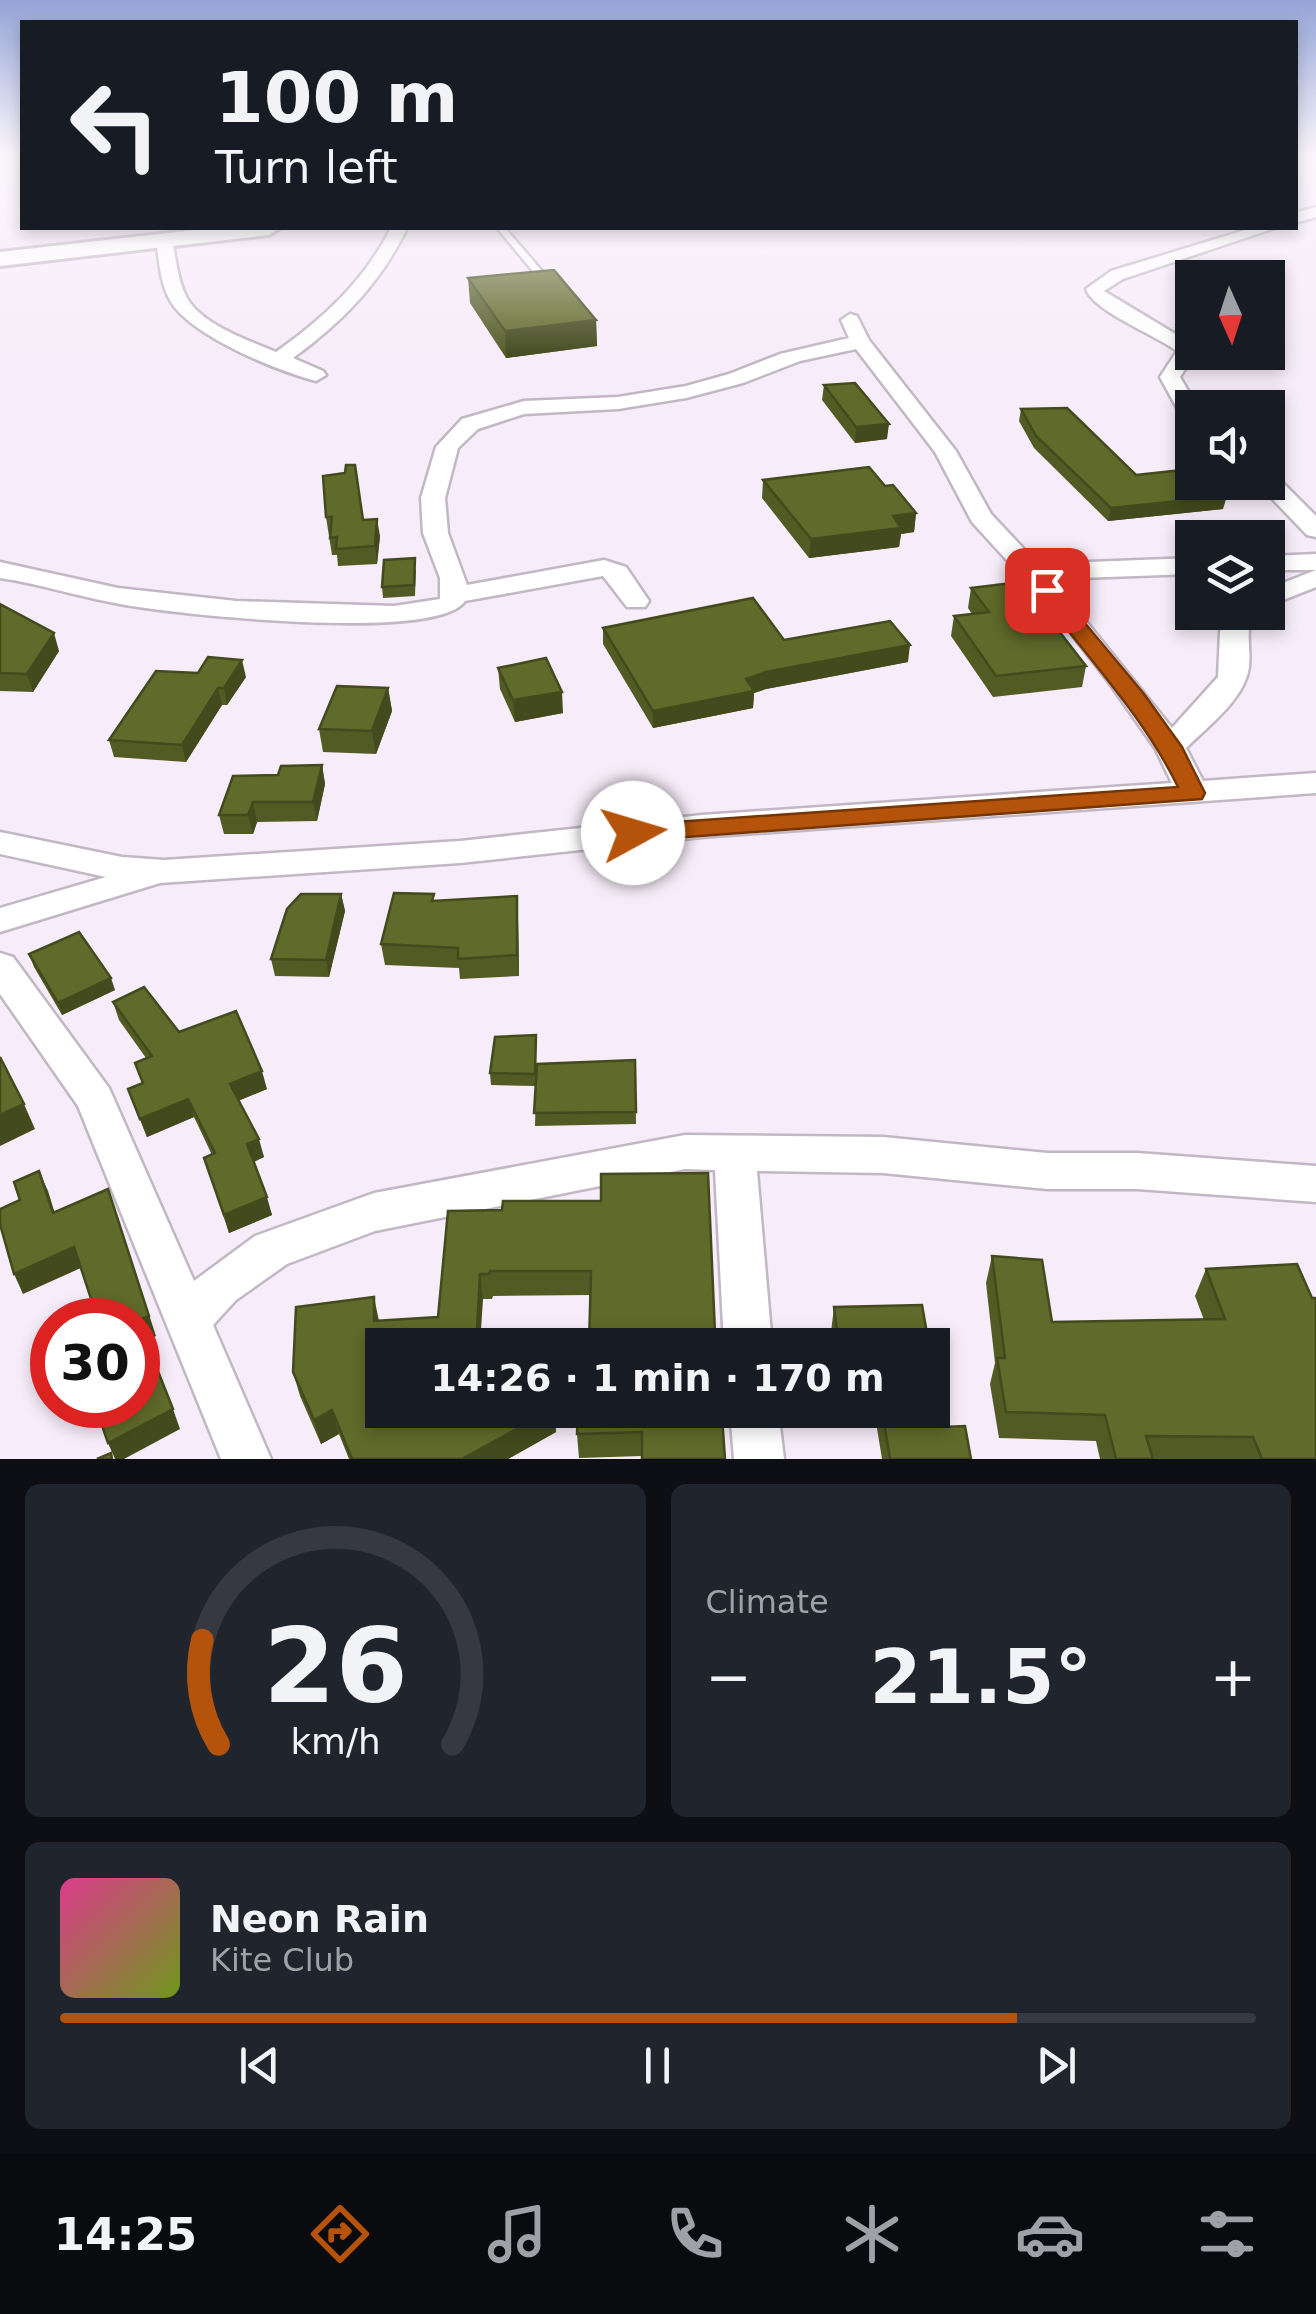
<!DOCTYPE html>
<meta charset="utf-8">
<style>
body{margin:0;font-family:"DejaVu Sans",sans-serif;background:#20242c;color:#f1f3f6;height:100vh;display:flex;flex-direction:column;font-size:38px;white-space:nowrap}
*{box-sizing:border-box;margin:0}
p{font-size:32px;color:#9ea1a6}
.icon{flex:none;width:55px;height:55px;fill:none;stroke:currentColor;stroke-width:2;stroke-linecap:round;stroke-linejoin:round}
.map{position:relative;height:1459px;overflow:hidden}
.side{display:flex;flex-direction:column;gap:25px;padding:25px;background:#0d0f14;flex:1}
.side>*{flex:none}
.hud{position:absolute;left:20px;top:20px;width:1278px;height:210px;border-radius:0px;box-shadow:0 5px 15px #0003;background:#171b24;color:#f1f3f6;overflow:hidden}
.needle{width:65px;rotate:177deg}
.fabs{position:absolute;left:1175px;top:260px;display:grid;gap:20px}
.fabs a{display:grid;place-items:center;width:110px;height:110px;border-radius:0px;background:#171b24;box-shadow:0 5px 15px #0003;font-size:50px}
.speed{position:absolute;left:30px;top:1298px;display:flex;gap:20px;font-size:50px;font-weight:700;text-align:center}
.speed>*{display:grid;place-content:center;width:130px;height:130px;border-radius:50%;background:#171b24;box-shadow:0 5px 15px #0003;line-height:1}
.speed .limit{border:15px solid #d22;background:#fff;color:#111}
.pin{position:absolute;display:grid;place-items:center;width:85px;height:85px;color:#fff;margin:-42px;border-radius:20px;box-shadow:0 5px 15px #0006}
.me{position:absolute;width:110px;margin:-55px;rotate:84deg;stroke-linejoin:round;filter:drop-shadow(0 0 8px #0008)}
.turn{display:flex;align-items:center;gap:35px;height:210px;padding:0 30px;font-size:45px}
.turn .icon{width:130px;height:130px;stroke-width:2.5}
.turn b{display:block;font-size:70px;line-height:85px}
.big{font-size:75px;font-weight:600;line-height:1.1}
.side .card{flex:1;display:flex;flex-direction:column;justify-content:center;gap:15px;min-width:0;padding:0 35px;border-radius:15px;background:#20242c}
.side .dial{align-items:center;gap:0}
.dial svg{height:260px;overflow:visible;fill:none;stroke:#363941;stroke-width:7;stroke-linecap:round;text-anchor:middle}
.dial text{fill:#f1f3f6;stroke:none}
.song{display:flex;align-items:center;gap:30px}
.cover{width:120px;height:120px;border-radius:15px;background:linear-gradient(135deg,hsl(330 70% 55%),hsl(80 70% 35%))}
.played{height:10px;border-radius:5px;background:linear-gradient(90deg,#b45309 80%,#363941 80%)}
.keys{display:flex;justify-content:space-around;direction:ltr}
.heat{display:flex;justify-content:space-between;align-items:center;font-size:55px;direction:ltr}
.side .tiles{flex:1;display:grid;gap:25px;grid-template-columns:1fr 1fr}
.card:last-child{grid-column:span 2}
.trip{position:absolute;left:365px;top:1328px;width:585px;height:100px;border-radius:0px;background:#171b24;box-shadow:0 5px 15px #0003;font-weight:600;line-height:100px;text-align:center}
.menu{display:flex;height:160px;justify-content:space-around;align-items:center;background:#090b0e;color:#9ea1a6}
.menu .icon{width:70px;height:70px}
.menu .selected{color:#b45309}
.menu b{font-size:45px;color:#f1f3f6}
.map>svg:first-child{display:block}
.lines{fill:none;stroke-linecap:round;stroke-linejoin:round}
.lane-casing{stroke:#c2b7c4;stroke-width:5}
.street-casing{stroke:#c2b7c4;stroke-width:5}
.secondary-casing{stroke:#c2b7c4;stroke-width:6}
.lane{fill:#fff;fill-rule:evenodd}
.street{fill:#fff;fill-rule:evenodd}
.secondary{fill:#fff;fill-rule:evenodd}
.wall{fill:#535b24}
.shaded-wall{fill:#434a1d}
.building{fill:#606a2a;stroke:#434a1d;stroke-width:2.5}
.route{fill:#b45309;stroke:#753606;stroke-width:2.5}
</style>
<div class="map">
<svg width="1316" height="1459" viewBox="0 0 1316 1459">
<rect width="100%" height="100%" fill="#f7ecf9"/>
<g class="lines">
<defs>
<path id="lane" d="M497,228H505L553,284V288H547Z"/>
<g id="street">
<path d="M1316,207V217L1295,223V213Z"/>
<path d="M391,228H407C381,283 341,323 293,358L323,371L326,375L316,381C277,371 192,336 171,302C160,284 159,260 156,240L164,235L172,240C176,258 177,277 185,294C198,324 248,340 276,352C324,318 364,281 391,228Z"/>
<path d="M1252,228H1275L1123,279L1104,291L1192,344V352H1196L1180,377L1198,408H1192V422L1184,421L1160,377L1177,351C1156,335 1093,311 1086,289L1111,271Z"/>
<path d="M850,314L857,316L869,340L956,451L991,514L1038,564L1192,558V574L1052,579L1172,728L1218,677L1220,632L1226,612H1253C1245,632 1251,648 1249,667C1245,699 1207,727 1186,748L1203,781L1316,773V793L702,837L460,863L160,883L0,932V908L106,877L0,854V832L122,857L164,860L460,841L702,815L1172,783L1155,748L1108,681L1056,614L972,522L935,452L856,349L800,361L743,383L686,398L618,409L524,414L478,429L458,448L445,498L448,533L467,585L604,560L626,567L649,601L645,607H627L603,576L465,601C437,643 173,614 120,604C79,597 41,584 0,578V562L118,588L236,601L394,606L440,599V578L423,533L421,498L436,447L462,419L524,401L618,397L686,386L729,374L780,354L849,338L841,320Z"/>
<path d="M1268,474L1276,476L1316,516V537L1307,535L1260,486L1257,482H1268Z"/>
<path d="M1316,554V570H1268V556Z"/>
<path d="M1316,570V587L1268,606V589Z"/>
<path d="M0,953L13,957L109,1088L194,1281L255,1236L374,1193L685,1135L883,1137L1047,1153H1137L1316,1166V1202L1137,1189H1047L883,1173L757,1171L772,1345H724L715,1170L685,1169L375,1231L287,1264L236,1300L213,1325L271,1459H221L78,1106L0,994Z"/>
<path d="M730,1410H778L784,1459H734Z"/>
</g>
<path id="secondary" d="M213,228H280L269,235L0,266V252Z"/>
</defs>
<use href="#lane" class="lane-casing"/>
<use href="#street" class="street-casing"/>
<use href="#secondary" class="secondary-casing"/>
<use href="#lane" class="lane"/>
<use href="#street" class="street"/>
<use href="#secondary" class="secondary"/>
</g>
<g class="wall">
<path d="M468,278L596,320L597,346L506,358L470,303Z"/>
<path d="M824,385L887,439L855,443L822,400Z"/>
<path d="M1021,409L1136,475L1223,509L1108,521L1034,448L1019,421Z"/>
<path d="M763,480L885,486L916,513L914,532L901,534L899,547L809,558L762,498Z"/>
<path d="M326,517L363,520L380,536L377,564L338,566L337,555H332Z"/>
<path d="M416,569L415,596L383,598L382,587Z"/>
<path d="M971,588L1086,666L1082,687L993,697L951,636L954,616L972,614L968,608Z"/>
<path d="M0,604L59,651L33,692L0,691Z"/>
<path d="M603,628L784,640L908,662L766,689L754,693L753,708L653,728L603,644Z"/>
<path d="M498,668L563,713L515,722L500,689Z"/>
<path d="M156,671L246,677L227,705H222L186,762L114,757L109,740Z"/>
<path d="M388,688L392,711L376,754L323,752L319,729Z"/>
<path d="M322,765L325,784L317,821L257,822L253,834H224L219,815L278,775Z"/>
<path d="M341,894L345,911L329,977L275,976L271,959Z"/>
<path d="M518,917L519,976L460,979L459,968L385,965L381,944Z"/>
<path d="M29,954L115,990L62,1015L34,967Z"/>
<path d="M113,1002L179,1032L267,1089L238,1101L264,1157L254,1162L272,1215L229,1233L210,1176L212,1155L194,1117L147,1137L128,1089L142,1083L135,1063L146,1058L119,1020Z"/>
<path d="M536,1035V1075L635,1060L636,1124L535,1126L536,1086L491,1085L490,1073Z"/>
<path d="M502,1210L715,1333V1345H589L590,1295L493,1296L492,1299H483L382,1410H554L556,1432L508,1459H349L339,1434L321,1444L300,1396L293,1372L379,1321L438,1317Z"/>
<path d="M992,1256L1052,1322L1204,1320L1195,1296L1206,1269L1316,1459H1100L1096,1441L999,1438L990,1384L995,1363L986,1283Z"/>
<path d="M834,1307L929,1345H833L831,1332Z"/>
<path d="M688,1410L642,1456L579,1458L577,1434Z"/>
<path d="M841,1410H932L943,1427L971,1459H882L876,1422L843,1423Z"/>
</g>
<g class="shaded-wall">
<path d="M596,320L597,346L506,358L505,331Z"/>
<path d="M889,424L887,439L855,443L856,427Z"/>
<path d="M1227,496L1223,509L1108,521L1111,508Z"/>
<path d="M916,513L914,532L901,534L899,547L809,558L811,539L893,516Z"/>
<path d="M377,519L380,536L377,564L375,546Z"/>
<path d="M54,633L59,651L33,692L27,674Z"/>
<path d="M910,645L908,662L766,689L754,693L753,708L653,728V711L766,672Z"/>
<path d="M242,660L246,677L227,705L224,688Z"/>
<path d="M218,688L222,705L186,762L182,745Z"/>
<path d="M388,688L392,711L376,754L372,731Z"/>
<path d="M562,692L563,713L515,722L513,700Z"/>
<path d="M322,765L325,784L317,821L313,802Z"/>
<path d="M253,802L257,822L253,834L248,815Z"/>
<path d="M341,894L345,911L329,977L326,960Z"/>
<path d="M517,896L518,917L519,976L517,955Z"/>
<path d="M111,978L115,990L62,1015L58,1003Z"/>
<path d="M262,1071L267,1089L235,1102L230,1084Z"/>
<path d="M188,1099L194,1117L147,1137L140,1119Z"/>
<path d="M24,1104L35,1129L0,1146V1115Z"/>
<path d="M259,1139L264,1157L252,1162L247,1144Z"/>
<path d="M39,1171L48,1191L61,1233L53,1213Z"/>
<path d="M108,1189L156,1336L146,1341L138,1321Z"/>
<path d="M267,1197L272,1215L229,1233L224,1215Z"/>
<path d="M74,1247L83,1267L23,1294L14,1274Z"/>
<path d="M480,1274L483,1299L480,1345L477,1329Z"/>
<path d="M374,1297L379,1321H374Z"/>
<path d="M173,1409L180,1429L124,1459H115L108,1443Z"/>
<path d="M332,1410L339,1434L321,1444L314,1420Z"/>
<path d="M551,1410H554L556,1432L508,1459H462Z"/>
</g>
<g class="building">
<path d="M554,270L596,320L505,331L468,278Z"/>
<path d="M855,383L889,424L856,427L824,385Z"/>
<path d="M1067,408L1136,475L1192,469V482H1212L1227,496L1111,508L1036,436L1021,409Z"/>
<path d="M346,465H355L363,520L377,519L375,546L336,549L337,537L330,538L332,517H326L323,476L345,473Z"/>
<path d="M869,467L885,486L893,485L916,513L893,516L901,528L811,539L763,480Z"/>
<path d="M415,558L414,585L382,587L384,560Z"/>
<path d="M1021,582L1086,666L996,676L954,616L989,612L971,588Z"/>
<path d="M753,598L784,640L890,621L910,645L766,672L746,679L754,691L653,711L603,628Z"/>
<path d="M0,604L54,633L27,674L0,673Z"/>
<path d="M208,657L242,660L224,688H218L182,745L109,740L156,671L198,673Z"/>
<path d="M546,658L562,692L513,700L498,668Z"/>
<path d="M337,686L388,688L372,731L319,729Z"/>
<path d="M322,765L313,802H253L248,815H219L233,776L278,775L281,766Z"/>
<path d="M394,893L434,894L432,901L517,896V955L458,959V948L381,944Z"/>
<path d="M301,894H341L326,960L271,959L287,909Z"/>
<path d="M79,932L111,978L58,1003L29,954Z"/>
<path d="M144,987L179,1032L236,1011L262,1071L230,1084L259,1139L247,1144L267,1197L224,1215L204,1158L215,1153L188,1099L140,1119L128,1089L143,1083L135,1063L152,1056L113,1002Z"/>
<path d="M536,1035L535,1074L490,1073L495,1037Z"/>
<path d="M0,1057L24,1104L0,1115Z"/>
<path d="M635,1060L636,1112L534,1113L537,1064Z"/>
<path d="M39,1171L53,1213L108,1189L149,1316L138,1321L173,1409L108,1443L95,1405H138V1320H98L74,1247L14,1274L0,1224V1209L20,1200L14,1182Z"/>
<path d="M708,1173L715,1333H684L685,1345H589L591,1271H490L489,1274H480L477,1329L486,1345H382V1410H551L462,1459H352L332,1410L314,1420L293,1372L296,1307L374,1297V1321L438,1317L448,1211L502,1210L503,1201H601V1174Z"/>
<path d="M992,1256L1042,1260L1052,1322L1225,1319L1206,1269L1297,1264L1312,1298H1316V1459H1262L1253,1437L1146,1436L1153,1459H1116L1105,1415L1006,1412L997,1358H1005Z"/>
<path d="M922,1305L929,1345H839L834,1307Z"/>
<path d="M932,1364L943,1427L965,1426L971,1459H890L882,1410H932Z"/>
<path d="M578,1410H688L689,1416H722L725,1459H642V1432L577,1434Z"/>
<path d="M111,1453L112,1459H97Z"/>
</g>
<linearGradient id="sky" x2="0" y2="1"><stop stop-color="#94a4d7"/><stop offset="0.43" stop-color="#fbf6fc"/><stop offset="1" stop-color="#fbf6fc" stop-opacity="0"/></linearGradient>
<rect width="1316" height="359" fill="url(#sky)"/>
<path class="route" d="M1047,584L1054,586L1144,694L1182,747L1205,793L1202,799L633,841L621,833L633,825L1178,787C1142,713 1085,656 1037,590Z"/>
</svg>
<div class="fabs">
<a><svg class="needle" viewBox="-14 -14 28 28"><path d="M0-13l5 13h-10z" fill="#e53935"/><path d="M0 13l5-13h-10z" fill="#9ea1a6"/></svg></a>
<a><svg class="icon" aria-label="sound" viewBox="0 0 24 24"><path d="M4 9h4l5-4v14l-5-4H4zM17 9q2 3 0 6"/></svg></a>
<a><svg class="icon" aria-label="layers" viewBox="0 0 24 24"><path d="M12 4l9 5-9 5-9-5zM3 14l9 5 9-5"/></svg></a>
</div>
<div class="speed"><div class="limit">30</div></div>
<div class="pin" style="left:1047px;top:590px;background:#d93025"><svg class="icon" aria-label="arrive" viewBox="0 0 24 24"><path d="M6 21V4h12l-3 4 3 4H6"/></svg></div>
<svg class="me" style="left:633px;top:833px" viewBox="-20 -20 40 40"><circle r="19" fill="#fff"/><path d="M0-13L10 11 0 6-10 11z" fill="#b45309"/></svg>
<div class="trip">14:26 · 1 min · 170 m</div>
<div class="hud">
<div class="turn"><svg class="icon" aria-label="left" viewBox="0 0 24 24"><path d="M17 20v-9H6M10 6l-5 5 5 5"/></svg><div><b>100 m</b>Turn left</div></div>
</div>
</div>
<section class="side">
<div class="tiles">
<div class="card dial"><svg viewBox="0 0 100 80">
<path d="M14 69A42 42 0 1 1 86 69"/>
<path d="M14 69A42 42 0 0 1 9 37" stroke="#b45309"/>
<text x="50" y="56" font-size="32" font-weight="700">26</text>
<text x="50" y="72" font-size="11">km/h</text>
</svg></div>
<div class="card"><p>Climate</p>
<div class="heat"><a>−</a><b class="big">21.5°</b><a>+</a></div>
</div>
<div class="card">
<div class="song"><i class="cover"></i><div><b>Neon Rain</b><p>Kite Club</p></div></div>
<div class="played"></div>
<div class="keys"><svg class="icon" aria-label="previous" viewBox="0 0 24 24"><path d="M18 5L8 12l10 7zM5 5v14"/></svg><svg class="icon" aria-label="pause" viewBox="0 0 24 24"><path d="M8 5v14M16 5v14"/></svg><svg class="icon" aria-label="next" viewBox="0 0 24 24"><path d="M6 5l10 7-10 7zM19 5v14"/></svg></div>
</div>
</div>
</section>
<nav class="menu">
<b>14:25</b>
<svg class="icon selected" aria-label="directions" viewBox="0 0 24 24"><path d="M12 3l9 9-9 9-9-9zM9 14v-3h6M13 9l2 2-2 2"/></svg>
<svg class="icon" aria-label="music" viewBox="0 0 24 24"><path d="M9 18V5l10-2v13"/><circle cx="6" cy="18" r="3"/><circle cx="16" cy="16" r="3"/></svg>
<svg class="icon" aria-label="phone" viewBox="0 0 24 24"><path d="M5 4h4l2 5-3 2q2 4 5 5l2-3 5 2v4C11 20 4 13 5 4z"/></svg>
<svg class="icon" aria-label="climate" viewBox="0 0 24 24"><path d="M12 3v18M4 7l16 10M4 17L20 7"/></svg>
<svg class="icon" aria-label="car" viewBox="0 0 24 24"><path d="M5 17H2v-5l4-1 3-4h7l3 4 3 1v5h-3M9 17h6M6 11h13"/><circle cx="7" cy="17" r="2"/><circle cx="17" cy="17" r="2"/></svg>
<svg class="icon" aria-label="filters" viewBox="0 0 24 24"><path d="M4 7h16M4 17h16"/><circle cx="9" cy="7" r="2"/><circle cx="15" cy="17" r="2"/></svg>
</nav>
